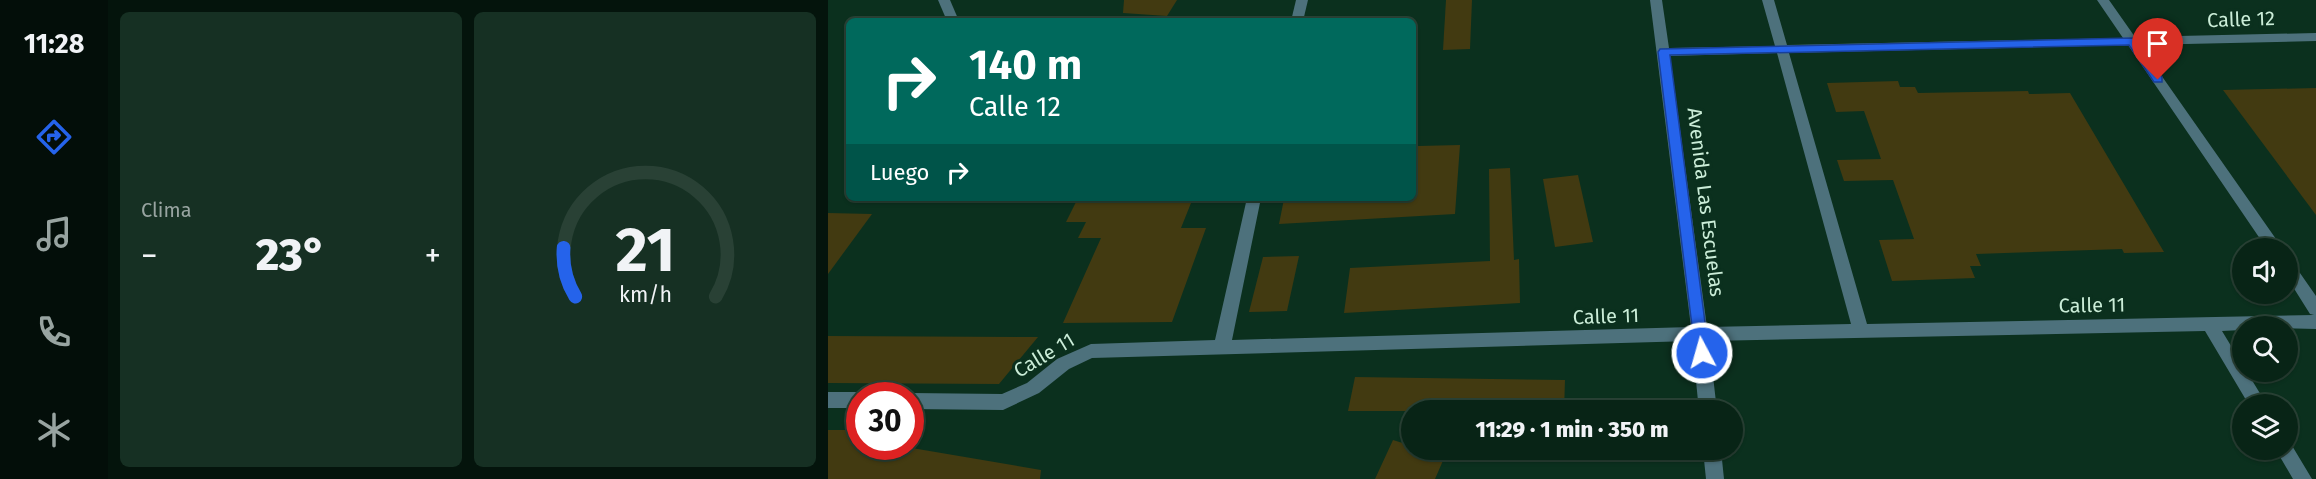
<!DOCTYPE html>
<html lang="es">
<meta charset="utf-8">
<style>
body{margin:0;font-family:"Fira Sans",sans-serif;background:#163023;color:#f1f3f6;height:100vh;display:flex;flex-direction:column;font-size:22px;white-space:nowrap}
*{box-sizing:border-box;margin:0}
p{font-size:20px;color:#98a4a1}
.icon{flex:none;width:33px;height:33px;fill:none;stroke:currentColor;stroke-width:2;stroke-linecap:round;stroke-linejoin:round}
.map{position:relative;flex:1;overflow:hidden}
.sheet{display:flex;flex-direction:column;gap:12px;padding:12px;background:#04140c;width:720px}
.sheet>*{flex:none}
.guide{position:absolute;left:18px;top:18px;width:570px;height:183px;border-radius:9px;box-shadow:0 2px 4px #0004,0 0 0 2px #294135;background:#00695c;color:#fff;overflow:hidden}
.tools{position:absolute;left:1404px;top:238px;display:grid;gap:12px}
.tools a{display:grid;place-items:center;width:66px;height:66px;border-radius:50%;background:#082416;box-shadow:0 2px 4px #0004,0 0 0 2px #294135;font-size:30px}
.speed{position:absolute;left:18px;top:382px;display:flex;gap:12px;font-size:30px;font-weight:700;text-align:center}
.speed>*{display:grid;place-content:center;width:78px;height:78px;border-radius:50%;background:#082416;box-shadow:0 2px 4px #0004,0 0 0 2px #294135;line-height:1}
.speed .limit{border:9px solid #d22;background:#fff;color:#111}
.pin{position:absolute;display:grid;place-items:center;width:51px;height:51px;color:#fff;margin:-62px -26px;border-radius:50% 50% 50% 0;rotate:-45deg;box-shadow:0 0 6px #0007}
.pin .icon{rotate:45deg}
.me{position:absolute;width:66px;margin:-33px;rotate:354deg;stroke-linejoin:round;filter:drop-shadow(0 0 4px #0008)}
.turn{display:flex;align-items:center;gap:21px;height:126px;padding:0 24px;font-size:27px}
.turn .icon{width:78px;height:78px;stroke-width:2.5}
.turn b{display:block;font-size:42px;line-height:51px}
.then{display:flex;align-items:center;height:57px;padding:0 24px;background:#0003;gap:12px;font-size:22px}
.big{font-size:45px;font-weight:800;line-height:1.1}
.sheet .widget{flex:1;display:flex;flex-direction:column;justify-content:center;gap:9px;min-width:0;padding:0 21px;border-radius:9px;background:#163023}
.sheet .dial{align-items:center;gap:0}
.dial svg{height:156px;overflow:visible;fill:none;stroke:#294135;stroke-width:7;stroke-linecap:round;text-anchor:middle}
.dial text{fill:#f1f3f6;stroke:none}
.heat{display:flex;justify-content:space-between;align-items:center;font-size:33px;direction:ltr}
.sheet .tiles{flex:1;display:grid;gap:12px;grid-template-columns:repeat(2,1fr)}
.trip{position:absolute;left:573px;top:400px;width:342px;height:60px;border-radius:30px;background:#082416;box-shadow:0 2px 4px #0004,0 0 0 2px #294135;font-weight:800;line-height:60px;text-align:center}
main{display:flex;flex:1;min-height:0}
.tabs{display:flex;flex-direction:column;width:108px;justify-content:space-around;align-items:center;background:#030e09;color:#98a4a1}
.tabs .icon{width:42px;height:42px}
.tabs .current{color:#2563eb}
.tabs b{font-size:27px;color:#f1f3f6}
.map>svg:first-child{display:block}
.building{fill:#423a11}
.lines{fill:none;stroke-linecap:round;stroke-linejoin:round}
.minor{fill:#4d717c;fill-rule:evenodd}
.route{fill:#2563eb;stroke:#184099;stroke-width:1.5}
.labels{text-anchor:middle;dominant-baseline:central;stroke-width:6;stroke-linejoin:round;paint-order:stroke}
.street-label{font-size:20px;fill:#cbedd8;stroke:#0b301e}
</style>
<main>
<nav class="tabs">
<b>11:28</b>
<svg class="icon current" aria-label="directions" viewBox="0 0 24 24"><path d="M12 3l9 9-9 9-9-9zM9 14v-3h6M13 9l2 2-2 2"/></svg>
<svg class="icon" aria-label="music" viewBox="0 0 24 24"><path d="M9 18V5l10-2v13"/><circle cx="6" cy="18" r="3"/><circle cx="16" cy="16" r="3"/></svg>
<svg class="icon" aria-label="phone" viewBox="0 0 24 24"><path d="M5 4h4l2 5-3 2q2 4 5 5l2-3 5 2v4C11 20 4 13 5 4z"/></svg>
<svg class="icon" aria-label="climate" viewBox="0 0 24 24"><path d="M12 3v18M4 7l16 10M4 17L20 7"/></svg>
</nav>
<section class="sheet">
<div class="tiles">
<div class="widget"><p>Clima</p>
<div class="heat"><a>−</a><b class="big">23°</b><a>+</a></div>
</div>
<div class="widget dial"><svg viewBox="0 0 100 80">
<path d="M14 69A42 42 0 1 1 86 69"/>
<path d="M14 69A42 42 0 0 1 8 44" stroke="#2563eb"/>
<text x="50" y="56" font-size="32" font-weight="700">21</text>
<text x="50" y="72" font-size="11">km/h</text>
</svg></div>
</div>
</section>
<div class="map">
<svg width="1488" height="479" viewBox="0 0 1488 479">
<rect width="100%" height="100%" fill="#0b301e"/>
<g class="building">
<path d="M296,0H349L339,16L295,13Z"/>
<path d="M618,0H644L642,49L615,50Z"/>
<path d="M1070,81L1072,87H1087L1090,93L1200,91L1201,94L1242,93L1336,252L1296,253L1294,249L1148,254L1153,266H1142L1147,278L1064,281L1051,240L1086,239L1065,180L1016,181L1009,160L1053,159L1036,111L1008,112L999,83Z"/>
<path d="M1488,88V215L1395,90Z"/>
<path d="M632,145L627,214L451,224L456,199L585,198L590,146Z"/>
<path d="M682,168L686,260L691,259L692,303L516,313L522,268L662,261L661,169Z"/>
<path d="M750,175L765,242L727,247L715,179Z"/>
<path d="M250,198H365L353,228H378L344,322L235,323L273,238H250L258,222H238Z"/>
<path d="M0,213L44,214L0,274Z"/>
<path d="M471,256L459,311L421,312L435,257Z"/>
<path d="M0,336L210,337L171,384L0,383Z"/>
<path d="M527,377L737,380L736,411H520Z"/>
<path d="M0,430H32V447H78L213,470L212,479H0Z"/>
<path d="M565,440L584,446V450H597L617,456L607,479H547Z"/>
</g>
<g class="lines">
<g class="minor">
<path d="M110,0H122L131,21H119Z"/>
<path d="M468,0H480L475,21H463Z"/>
<path d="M822,0H834L841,48L947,46L934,0H946L959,45L1295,38L1269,0H1281L1307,37L1488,33V41L1312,45L1455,249H1439L1300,45L961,53L1039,324L1486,315L1482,314L1460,279V261L1465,263L1488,296V329L1414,327V330L1394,331L1414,364V372H1419L1439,405H1421L1377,331L881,341L889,411H871L864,341L264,358L241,369L211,393L175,410L82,409V396H76L82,393L174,394L199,383L229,359L263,344L387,340L419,198H433L404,340L863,327ZM949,53L1023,324L879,327L842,56Z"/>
<path d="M0,392H32L39,396H32V408H0Z"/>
<path d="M1460,442L1463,444L1484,479H1465L1448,450H1460Z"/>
<path d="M875,450H893L896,479H878Z"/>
</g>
</g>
<path class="route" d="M1304,38L1308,39L1334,77V82H1326L1301,45L842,55L881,353L879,358L874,360L868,358L830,52L832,49Z"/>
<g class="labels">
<g class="street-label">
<text transform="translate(1413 19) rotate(-2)">Calle 12</text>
<text transform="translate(878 202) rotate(83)">Avenida Las Escuelas</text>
<text transform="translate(1264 305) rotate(-1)">Calle 11</text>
<text transform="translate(778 316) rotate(-2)">Calle 11</text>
<text transform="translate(216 355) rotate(-31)">Calle 11</text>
</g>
</g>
</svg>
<div class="tools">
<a><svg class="icon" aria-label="sound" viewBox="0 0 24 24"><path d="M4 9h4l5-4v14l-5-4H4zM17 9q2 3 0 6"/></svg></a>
<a><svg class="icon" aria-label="search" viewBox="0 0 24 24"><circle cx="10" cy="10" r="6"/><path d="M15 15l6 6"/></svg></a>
<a><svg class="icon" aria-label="layers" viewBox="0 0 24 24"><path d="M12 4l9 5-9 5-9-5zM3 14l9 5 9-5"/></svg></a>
</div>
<div class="speed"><div class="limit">30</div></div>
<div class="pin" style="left:1330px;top:80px;background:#d93025"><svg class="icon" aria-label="arrive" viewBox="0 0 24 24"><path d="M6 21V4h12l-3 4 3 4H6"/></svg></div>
<svg class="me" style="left:874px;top:353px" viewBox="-20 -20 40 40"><circle r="17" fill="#2563eb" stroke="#fff" stroke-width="3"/><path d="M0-11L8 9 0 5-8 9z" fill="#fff"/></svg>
<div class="trip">11:29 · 1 min · 350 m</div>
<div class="guide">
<div class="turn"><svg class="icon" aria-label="right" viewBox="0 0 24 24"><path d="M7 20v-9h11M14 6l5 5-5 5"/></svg><div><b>140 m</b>Calle 12</div></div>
<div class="then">Luego<svg class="icon" aria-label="right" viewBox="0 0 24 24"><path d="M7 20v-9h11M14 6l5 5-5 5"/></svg></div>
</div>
</div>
</main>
